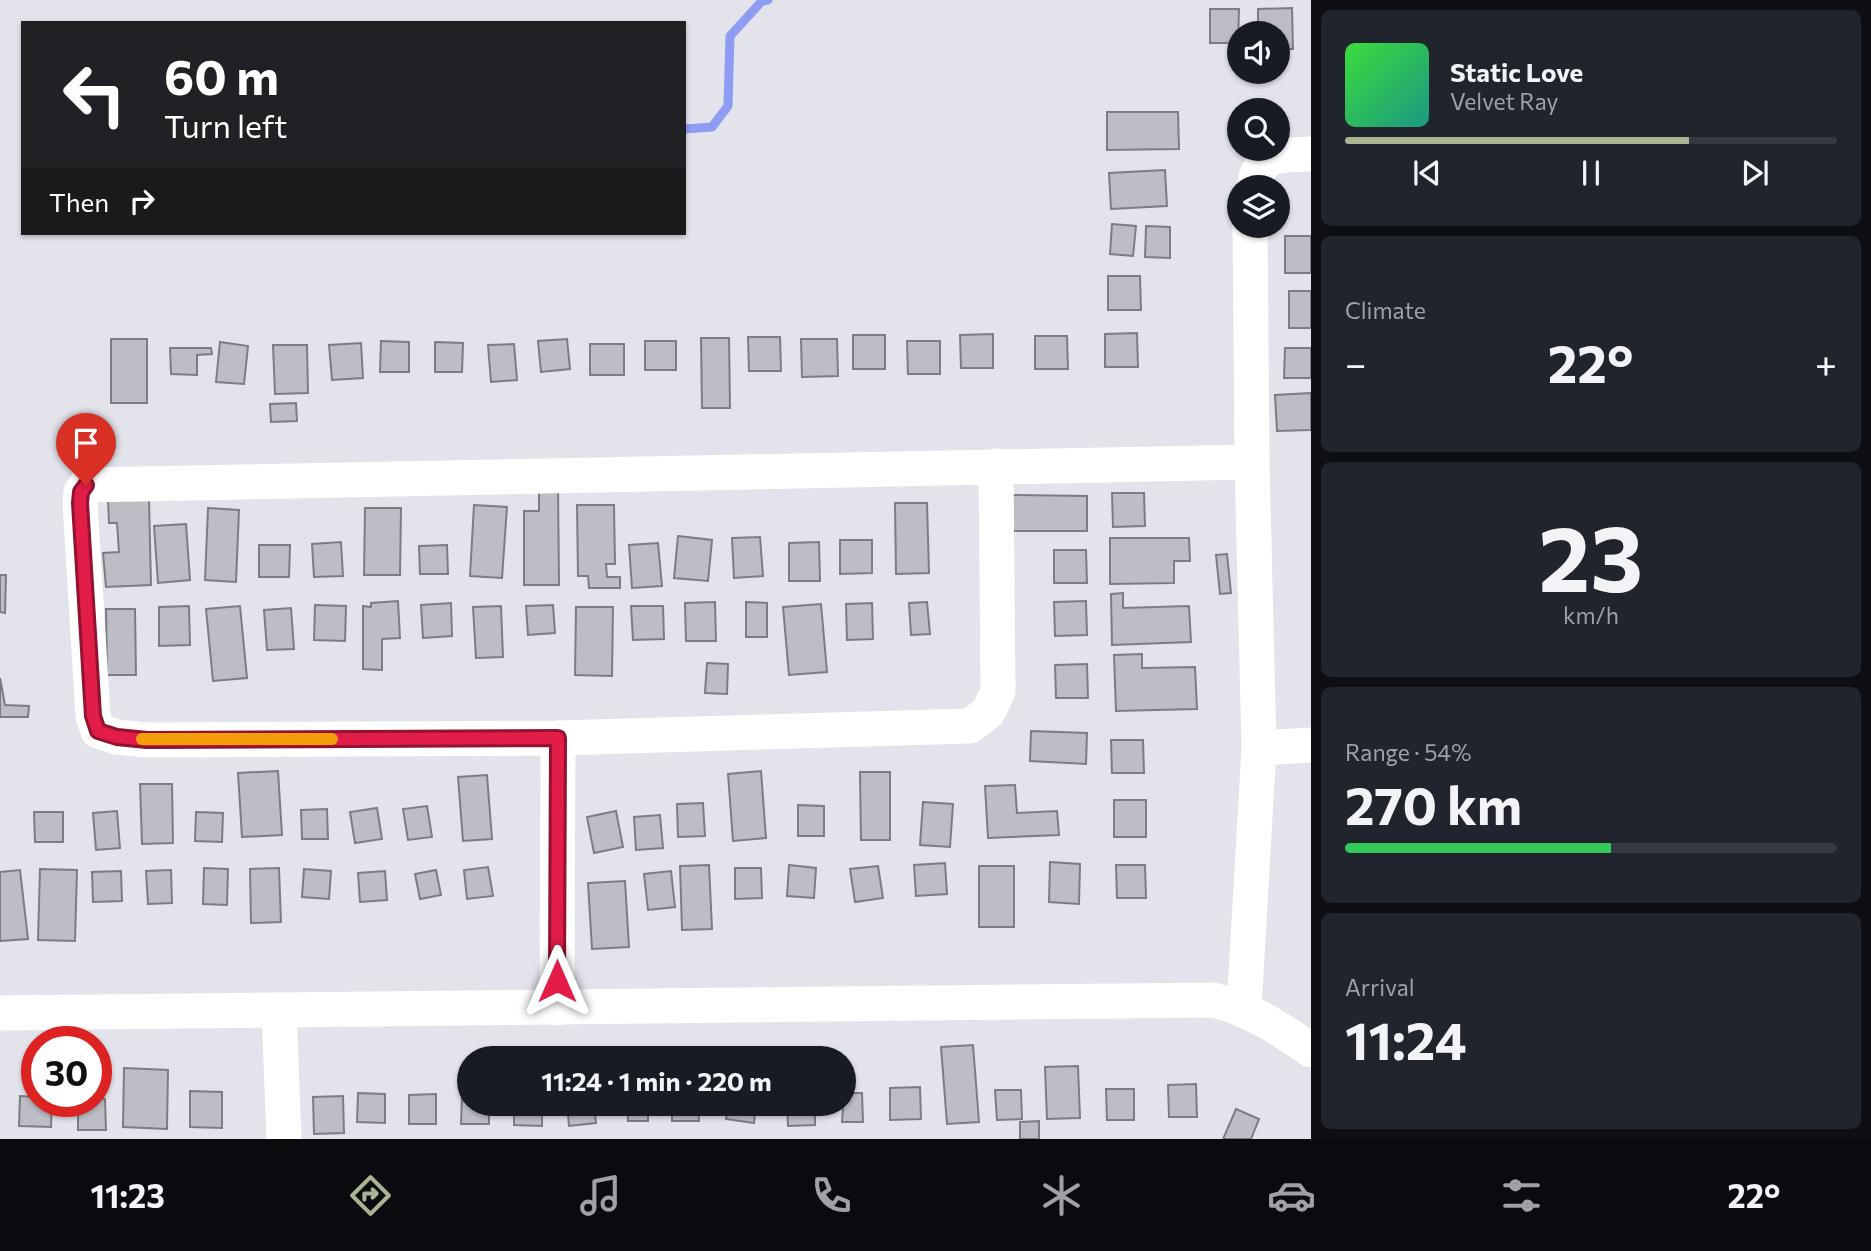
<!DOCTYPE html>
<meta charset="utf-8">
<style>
body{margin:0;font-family:Commissioner,sans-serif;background:#20242c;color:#f1f3f6;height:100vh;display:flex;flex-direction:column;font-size:26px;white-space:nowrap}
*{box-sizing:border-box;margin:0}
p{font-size:23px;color:#9ea1a6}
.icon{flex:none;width:38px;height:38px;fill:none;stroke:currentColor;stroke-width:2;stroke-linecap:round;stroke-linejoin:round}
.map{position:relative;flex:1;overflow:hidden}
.details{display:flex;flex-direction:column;gap:10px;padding:10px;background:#0d0f14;width:560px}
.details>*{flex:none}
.hud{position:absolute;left:21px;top:21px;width:665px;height:214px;border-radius:0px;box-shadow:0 2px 5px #0004;background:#202124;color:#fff;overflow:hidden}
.tools{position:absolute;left:1227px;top:21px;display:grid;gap:14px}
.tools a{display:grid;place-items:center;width:63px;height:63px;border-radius:50%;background:#171b24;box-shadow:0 2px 5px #0004;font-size:35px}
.speed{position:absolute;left:21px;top:1026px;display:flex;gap:14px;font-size:35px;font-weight:700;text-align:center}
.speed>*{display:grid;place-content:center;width:91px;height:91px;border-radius:50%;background:#171b24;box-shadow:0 2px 5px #0004;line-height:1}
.speed .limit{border:10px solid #d22;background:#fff;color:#111}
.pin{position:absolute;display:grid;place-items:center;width:60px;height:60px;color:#fff;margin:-72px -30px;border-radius:50% 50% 50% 0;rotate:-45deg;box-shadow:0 0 7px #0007}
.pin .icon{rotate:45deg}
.me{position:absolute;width:77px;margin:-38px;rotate:0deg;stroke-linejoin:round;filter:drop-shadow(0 0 5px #0008)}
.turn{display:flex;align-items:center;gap:24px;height:147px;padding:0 28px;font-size:32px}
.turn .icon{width:91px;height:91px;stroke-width:2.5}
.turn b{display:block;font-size:49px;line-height:60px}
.then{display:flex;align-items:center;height:66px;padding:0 28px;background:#0003;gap:14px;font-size:26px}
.big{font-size:52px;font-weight:700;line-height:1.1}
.details .card{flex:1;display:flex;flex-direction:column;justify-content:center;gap:10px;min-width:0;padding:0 24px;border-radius:10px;background:#20242c}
.details .dial{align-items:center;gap:0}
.dial b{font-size:91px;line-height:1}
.song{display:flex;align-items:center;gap:21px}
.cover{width:84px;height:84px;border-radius:10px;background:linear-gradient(135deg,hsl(120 70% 55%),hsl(170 70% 35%))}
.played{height:7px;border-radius:4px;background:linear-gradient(90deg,#a9b492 70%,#363941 70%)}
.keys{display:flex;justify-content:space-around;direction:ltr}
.heat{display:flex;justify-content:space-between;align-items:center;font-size:38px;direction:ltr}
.charge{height:10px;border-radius:5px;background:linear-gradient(90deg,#34c759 54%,#363941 0)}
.trip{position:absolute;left:457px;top:1046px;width:399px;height:70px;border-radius:35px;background:#171b24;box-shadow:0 2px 5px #0004;font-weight:700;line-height:70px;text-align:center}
.dock{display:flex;height:112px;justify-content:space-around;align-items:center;background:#090b0e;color:#9ea1a6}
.dock .icon{width:49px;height:49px}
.dock .selected{color:#a9b492}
.dock b{font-size:32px;color:#f1f3f6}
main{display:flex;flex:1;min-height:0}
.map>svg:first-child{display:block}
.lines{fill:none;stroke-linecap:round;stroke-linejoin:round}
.stream{stroke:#8e9df3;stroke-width:9}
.building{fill:#bcbdc5;stroke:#7b7d84;stroke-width:2}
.minor{stroke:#fff;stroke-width:35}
.route-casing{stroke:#92132f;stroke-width:18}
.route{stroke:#e11d48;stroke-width:12}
.slow{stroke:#f59e0b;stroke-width:12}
</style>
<main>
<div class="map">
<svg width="1311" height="1139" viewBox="0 0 1311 1139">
<rect width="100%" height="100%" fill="#e2e3eb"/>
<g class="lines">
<path class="stream" d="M684,129L712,127L728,106L730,36L762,1L768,0"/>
</g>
<g class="building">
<path d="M1292,8L1293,49H1278V33H1258V9Z"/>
<path d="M1210,9H1239L1238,43H1210Z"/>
<path d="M1107,112H1178L1179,149L1107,150Z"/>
<path d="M1165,170L1167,206L1111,209L1109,173Z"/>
<path d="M1112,224L1136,226L1133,256L1110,254Z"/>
<path d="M1146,226L1170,227V258L1145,257Z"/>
<rect x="1285" y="236" width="26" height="37"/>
<path d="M1108,276H1140L1141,310H1108Z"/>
<rect x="1289" y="291" width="22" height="37"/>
<path d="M1137,333L1138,367H1105V334Z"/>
<path d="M993,334V368H961L960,335Z"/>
<rect x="853" y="335" width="32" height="34"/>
<path d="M1035,336H1067L1068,369H1035Z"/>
<path d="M748,337H780L781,371H749Z"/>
<path d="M701,338H729L730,408H702Z"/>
<rect x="111" y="339" width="36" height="64"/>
<path d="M567,339L570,369L541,372L538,341Z"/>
<path d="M801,339H837L838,376L802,377Z"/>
<path d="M381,341L409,342V372H380Z"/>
<rect x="645" y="341" width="31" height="29"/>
<path d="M907,341H940V374H908Z"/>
<path d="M220,342L248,346L244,384L216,382Z"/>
<path d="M435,342L463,343L462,372H435Z"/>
<path d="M361,343L363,378L332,380L329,345Z"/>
<path d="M514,344L517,380L491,382L488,345Z"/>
<rect x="590" y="344" width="34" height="31"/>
<path d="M273,345H307L308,393L275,394Z"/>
<path d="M170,348H211L212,354L197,355V375L171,374Z"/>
<path d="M1285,348H1311V378H1284Z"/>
<path d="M1311,393V430L1277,431L1275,395Z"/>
<path d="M296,403L297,421L271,422L270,404Z"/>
<path d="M539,485L558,486L559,585H524V511H539Z"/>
<path d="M1112,493H1144L1145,526L1113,527Z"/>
<path d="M1012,495L1087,496V531H1012Z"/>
<path d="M108,499H149L151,585L106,587L103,553L119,552L117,523H109Z"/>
<path d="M895,503H927L929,573L896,574Z"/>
<path d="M474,505L507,507L502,578L470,576Z"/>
<path d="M577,505H614L615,564H606L607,577H620V588H589L588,576H578Z"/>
<path d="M208,508L239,510L236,582L205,580Z"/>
<path d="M365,508H401L400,575H364Z"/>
<path d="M186,524L190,580L158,583L154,526Z"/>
<path d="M678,536L712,540L708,581L674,578Z"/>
<path d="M760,537L763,576L734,578L732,538Z"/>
<path d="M1110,538H1189L1190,561H1174V583L1110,584Z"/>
<path d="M840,540H872V573L840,574Z"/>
<path d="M341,542L343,576L314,577L312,544Z"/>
<path d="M819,542L820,581H789V543Z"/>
<path d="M658,543L662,586L632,588L629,545Z"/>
<path d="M259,545H290L289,577H259Z"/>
<path d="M447,545L448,574H420L419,546Z"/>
<path d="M1054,550H1086L1087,583H1054Z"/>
<path d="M1227,554L1231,593L1220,594L1216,555Z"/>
<path d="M0,575H6L5,613L0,612Z"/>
<path d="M1123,593V608L1189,606L1191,642L1112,645L1111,594Z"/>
<path d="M398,601L400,638L382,639V670L363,669V606L371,607V603Z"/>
<path d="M1086,601L1087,635L1055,636L1054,602Z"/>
<path d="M715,602L716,641H686L685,603Z"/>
<path d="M746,602L767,603V637H746Z"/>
<path d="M927,602L930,634L911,635L909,603Z"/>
<path d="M451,603L452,636L423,638L421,605Z"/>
<path d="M872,603L873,639L847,640L846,604Z"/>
<path d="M821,604L827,672L789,675L783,607Z"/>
<path d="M315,605L346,606L345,641L314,640Z"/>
<path d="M553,605L555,633L528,635L526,606Z"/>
<path d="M189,606L190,645L159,646V607Z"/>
<path d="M240,606L247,678L213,681L206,609Z"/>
<path d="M501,606L503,657L476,658L473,607Z"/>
<path d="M631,606H663L664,639L633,640Z"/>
<path d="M576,607H613L612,676L575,675Z"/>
<path d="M291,608L294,649L267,650L264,610Z"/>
<path d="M106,609H135L136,675H107Z"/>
<path d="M1142,654V668L1195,667L1197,709L1116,711L1114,655Z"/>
<path d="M707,663L728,664L727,694L705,693Z"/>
<path d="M1087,664L1088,698H1056L1055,665Z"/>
<path d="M0,678L5,705L29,706L28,717H0Z"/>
<path d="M1031,731L1087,733L1086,764L1030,761Z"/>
<path d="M1111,740H1143L1144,773H1112Z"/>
<path d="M278,771L282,835L242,837L238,773Z"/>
<path d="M761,771L766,838L733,841L728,774Z"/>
<path d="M860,772H890V840H861Z"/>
<path d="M487,775L492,839L463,841L458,777Z"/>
<path d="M140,784H172L173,843L142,844Z"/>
<path d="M1015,785L1017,813L1057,811L1059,835L988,838L985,786Z"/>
<rect x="1114" y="800" width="32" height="37"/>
<path d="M923,802L953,804L950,847L920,845Z"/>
<path d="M703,803L705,836L678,837L677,804Z"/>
<path d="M798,805L824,806V836H798Z"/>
<path d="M427,806L432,837L408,840L403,809Z"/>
<path d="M377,808L382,839L355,843L350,812Z"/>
<path d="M327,809L328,839H302L301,810Z"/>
<path d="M117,811L120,848L96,850L93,813Z"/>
<path d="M616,811L623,847L594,853L587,817Z"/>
<path d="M34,812H63V842H35Z"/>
<path d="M196,812L223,813L222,842L195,841Z"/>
<path d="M660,815L663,848L636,850L634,817Z"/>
<path d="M1050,862L1080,864L1079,904L1049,902Z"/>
<path d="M945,863L947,894L916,896L914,865Z"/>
<path d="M709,865L712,929L682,930L680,866Z"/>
<path d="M789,865L816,868L814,898L787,896Z"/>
<path d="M1116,865H1145L1146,898H1117Z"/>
<path d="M878,866L883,898L855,902L850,869Z"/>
<rect x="979" y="866" width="35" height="61"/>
<path d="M488,867L493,896L467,899L464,870Z"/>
<path d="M204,868L228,869L227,905L203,904Z"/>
<path d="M279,868L281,922L251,923L250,869Z"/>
<path d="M735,868H761L762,898L735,899Z"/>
<path d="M40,869L77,870L75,941L38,940Z"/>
<path d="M304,869L331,871L329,899L302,897Z"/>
<path d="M20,870L28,939L0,941V872Z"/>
<path d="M171,870L172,903L148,904L146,871Z"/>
<path d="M436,870L441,895L420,899L415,874Z"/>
<path d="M121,871L122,901L93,902L92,872Z"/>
<path d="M385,871L387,900L360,902L358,873Z"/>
<path d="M671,871L675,907L648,910L644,874Z"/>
<path d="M625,881L629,947L592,949L588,883Z"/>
<path d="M973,1045L979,1122L947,1124L941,1047Z"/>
<path d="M1078,1066L1080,1118L1047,1119L1045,1067Z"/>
<path d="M124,1068L168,1070L167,1129L123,1127Z"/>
<path d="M1196,1084L1197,1117H1169L1168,1085Z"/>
<path d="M920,1087L921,1119L890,1120V1088Z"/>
<path d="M1106,1089H1134V1120H1107Z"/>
<path d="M995,1090H1021L1022,1119L997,1120Z"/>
<path d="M190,1091L222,1092V1128L190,1127Z"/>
<path d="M358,1093L385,1094V1123L357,1122Z"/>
<path d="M844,1093H862L863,1122H842Z"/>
<path d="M436,1094V1124H409V1095Z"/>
<path d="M462,1094H469V1104H489V1124H461Z"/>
<path d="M20,1096L37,1097V1101H52L51,1127L19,1126Z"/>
<path d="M343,1096L344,1133L314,1134L313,1097Z"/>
<path d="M96,1099H105L106,1130H78V1101Z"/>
<path d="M514,1104H542V1126L514,1125Z"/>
<path d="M567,1104H594L596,1123L569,1126Z"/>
<path d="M627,1104H648V1121H628Z"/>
<path d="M672,1104H698L699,1121H672Z"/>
<path d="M728,1104H756L754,1123L726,1119Z"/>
<path d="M787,1104H815V1125L788,1126Z"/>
<path d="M1236,1109L1259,1119L1251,1139H1223Z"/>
<path d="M1039,1121V1139H1020V1122Z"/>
</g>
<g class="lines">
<g class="minor">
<path d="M1254,187C1259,152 1281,155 1311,154"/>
<path d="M996,466L998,692L988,712L970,726L558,738L147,740L117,737L98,731L93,716L80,503L81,492L86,485L1252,462"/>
<path d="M1259,748L1311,745"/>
<path d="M557,1008L558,738"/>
<path d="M1244,1008L1259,748L1252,462L1250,226"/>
<path d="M279,1010L284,1139"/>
<path d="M0,1013L1214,1000C1252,1010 1279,1028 1311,1050"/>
</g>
</g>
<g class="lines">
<defs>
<path id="route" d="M86,485L81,492L80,503L93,716L98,731L117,737L147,740L558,738L557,981"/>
</defs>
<use href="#route" class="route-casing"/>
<use href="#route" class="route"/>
<path class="slow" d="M142,739H332"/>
</g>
</svg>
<div class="tools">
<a><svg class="icon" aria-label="sound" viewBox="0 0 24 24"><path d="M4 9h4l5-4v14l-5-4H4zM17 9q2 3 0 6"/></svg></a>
<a><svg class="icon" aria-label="search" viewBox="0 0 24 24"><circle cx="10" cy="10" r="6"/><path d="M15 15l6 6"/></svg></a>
<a><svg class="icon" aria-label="layers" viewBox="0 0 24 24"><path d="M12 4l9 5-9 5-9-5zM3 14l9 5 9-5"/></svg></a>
</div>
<div class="speed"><div class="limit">30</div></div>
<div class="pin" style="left:86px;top:485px;background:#d93025"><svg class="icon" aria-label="arrive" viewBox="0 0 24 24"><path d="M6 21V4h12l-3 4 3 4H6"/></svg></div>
<svg class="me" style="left:557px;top:981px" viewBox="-20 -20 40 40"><path d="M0-17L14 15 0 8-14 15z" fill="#e11d48" stroke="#fff" stroke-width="4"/></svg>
<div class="trip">11:24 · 1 min · 220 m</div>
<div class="hud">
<div class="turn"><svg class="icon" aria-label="left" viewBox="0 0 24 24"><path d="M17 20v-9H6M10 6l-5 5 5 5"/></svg><div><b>60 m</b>Turn left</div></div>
<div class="then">Then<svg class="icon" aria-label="right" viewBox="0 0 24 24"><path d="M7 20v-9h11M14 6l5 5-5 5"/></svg></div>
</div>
</div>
<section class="details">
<div class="card">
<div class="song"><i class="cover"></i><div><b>Static Love</b><p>Velvet Ray</p></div></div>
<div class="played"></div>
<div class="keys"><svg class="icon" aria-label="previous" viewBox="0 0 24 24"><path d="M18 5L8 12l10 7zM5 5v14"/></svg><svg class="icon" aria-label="pause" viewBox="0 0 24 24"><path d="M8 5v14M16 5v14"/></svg><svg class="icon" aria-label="next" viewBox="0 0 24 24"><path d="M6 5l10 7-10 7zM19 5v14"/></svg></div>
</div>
<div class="card"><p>Climate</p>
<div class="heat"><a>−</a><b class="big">22°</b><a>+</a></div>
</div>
<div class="card dial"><b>23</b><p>km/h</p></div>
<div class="card"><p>Range · 54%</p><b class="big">270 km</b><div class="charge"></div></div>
<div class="card"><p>Arrival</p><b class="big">11:24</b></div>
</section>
</main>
<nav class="dock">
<b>11:23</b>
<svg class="icon selected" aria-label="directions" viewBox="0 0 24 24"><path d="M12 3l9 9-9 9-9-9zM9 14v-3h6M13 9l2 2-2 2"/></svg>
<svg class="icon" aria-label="music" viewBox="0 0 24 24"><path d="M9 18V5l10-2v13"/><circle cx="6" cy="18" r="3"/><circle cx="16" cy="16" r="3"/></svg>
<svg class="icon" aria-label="phone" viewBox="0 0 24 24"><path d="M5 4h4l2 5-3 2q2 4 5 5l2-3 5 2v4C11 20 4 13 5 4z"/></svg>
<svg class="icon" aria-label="climate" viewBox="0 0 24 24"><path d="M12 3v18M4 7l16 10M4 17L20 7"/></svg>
<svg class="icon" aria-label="car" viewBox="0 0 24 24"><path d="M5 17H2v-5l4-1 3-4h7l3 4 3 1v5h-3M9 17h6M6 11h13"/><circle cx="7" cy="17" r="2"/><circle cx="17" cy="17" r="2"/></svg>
<svg class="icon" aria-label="filters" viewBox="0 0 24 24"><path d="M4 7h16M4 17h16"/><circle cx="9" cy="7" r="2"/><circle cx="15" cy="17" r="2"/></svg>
<b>22°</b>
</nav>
